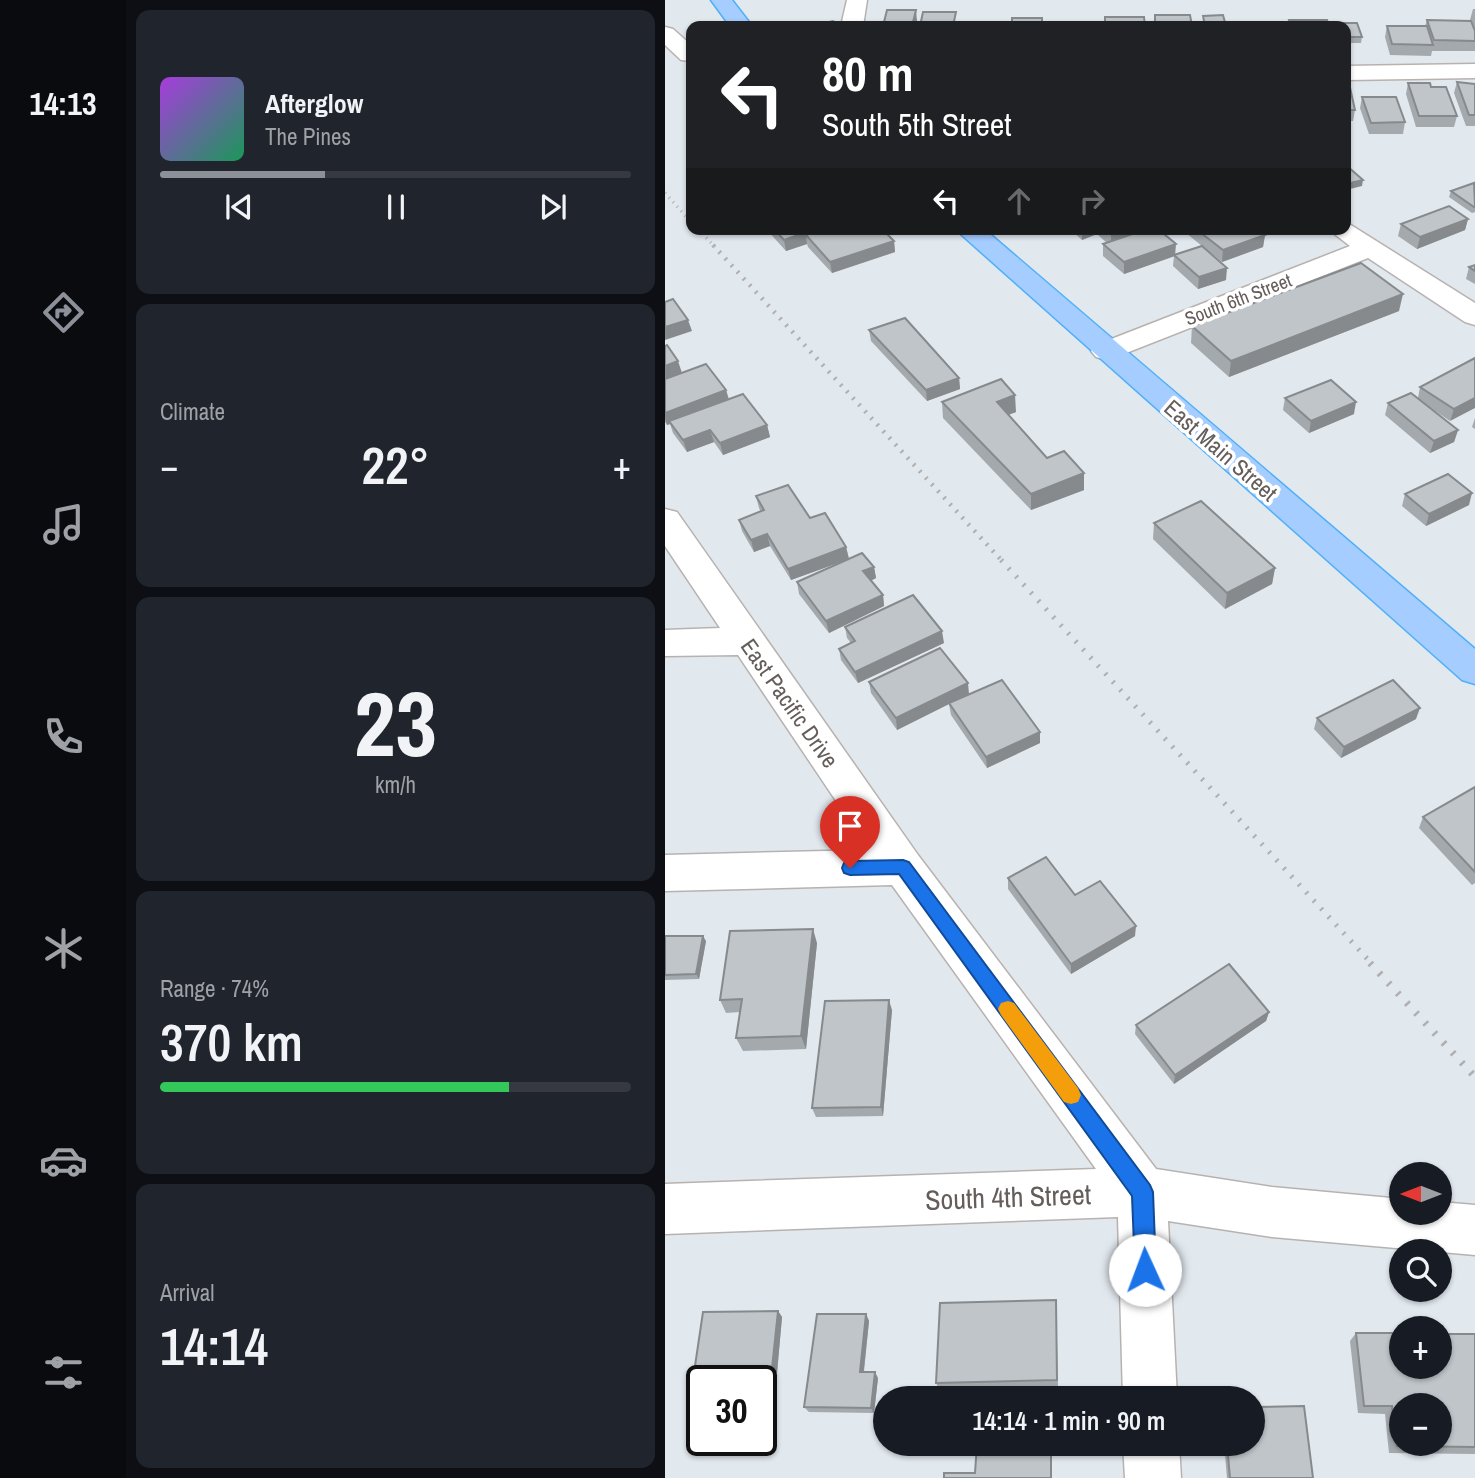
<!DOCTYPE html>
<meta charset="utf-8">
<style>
body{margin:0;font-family:"Archivo Narrow",sans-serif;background:#20242c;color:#f1f3f6;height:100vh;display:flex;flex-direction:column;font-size:26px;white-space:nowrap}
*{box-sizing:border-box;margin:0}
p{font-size:23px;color:#9ea1a6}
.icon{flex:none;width:38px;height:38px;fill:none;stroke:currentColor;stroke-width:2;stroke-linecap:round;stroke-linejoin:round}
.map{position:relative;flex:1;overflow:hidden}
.details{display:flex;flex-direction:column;gap:10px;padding:10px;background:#0d0f14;width:539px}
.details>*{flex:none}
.guide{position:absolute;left:21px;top:21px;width:665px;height:214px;border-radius:14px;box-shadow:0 2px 5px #0004;background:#202124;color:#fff;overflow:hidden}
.needle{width:46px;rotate:270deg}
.buttons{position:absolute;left:724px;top:1162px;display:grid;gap:14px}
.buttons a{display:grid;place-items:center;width:63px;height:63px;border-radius:50%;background:#171b24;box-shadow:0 2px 5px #0004;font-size:35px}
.speed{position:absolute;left:21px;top:1365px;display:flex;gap:14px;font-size:35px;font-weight:700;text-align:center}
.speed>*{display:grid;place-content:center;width:91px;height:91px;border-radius:50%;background:#171b24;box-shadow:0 2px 5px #0004;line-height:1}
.speed .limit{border:4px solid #111;border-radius:10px;background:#fff;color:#111}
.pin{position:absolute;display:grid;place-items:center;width:60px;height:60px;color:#fff;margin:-72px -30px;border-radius:50% 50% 50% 0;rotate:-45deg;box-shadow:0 0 7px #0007}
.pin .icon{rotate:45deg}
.me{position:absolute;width:77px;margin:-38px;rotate:358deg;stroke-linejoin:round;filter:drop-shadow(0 0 5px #0008)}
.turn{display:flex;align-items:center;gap:24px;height:147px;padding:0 21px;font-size:32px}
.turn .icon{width:91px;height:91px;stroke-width:2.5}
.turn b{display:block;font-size:49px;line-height:60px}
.lanes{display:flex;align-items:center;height:66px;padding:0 21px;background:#0003;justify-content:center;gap:35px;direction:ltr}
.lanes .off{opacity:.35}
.big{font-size:52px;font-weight:600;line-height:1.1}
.details .widget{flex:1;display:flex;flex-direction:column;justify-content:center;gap:10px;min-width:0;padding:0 24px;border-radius:14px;background:#20242c}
.details .dial{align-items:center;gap:0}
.dial b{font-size:91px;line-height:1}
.song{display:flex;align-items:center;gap:21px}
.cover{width:84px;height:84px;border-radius:10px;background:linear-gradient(135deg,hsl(280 70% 55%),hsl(150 70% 35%))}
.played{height:7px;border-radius:4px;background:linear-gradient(90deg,#8c9099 35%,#363941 35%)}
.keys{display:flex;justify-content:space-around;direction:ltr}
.heat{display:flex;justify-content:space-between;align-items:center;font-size:38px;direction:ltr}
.charge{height:10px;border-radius:5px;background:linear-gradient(90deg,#34c759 74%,#363941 0)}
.trip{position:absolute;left:208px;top:1386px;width:392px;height:70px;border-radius:35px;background:#171b24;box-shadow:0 2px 5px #0004;font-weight:600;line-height:70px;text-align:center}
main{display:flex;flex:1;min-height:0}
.tabs{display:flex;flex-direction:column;width:126px;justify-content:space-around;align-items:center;background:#090b0e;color:#9ea1a6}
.tabs .icon{width:49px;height:49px}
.tabs .current{color:#8c9099}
.tabs b{font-size:32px;color:#f1f3f6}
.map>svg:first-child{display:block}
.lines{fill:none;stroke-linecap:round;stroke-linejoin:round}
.minor-casing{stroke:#b8b2af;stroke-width:3}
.major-casing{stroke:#4eaffa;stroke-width:3}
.minor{fill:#fff;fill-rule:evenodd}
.major{fill:#a5cdff;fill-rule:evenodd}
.rail-far3{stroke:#b1afaf;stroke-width:3.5;stroke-dasharray:1 5;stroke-linecap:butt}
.rail-far2{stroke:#b1afaf;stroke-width:4.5;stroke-dasharray:2 7;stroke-linecap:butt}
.rail-far1{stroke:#b1afaf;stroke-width:5;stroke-dasharray:2 9;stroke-linecap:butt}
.rail{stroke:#b1afaf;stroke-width:7;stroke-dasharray:2.5 11;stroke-linecap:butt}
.wall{fill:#a4a9ad}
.shaded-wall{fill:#868a8d}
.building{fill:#bfc5c9;stroke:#868a8d;stroke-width:2;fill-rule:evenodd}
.route{fill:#1a73e8;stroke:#114b97;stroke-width:2}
.slow{fill:#f59e0b}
.labels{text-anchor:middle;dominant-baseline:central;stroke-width:7;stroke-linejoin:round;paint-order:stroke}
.far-street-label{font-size:19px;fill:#645d5a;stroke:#fff}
.street-label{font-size:23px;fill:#645d5a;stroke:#fff}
.near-street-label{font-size:28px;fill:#645d5a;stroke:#fff}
</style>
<main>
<nav class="tabs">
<b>14:13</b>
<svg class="icon current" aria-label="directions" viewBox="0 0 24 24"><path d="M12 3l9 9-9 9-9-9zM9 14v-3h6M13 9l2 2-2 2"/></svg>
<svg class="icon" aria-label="music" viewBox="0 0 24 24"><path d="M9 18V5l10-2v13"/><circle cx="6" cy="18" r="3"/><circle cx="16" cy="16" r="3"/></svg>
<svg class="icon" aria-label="phone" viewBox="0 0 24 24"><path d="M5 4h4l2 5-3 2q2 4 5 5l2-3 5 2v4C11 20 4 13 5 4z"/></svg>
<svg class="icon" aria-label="climate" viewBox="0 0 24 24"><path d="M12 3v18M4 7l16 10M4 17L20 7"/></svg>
<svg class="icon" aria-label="car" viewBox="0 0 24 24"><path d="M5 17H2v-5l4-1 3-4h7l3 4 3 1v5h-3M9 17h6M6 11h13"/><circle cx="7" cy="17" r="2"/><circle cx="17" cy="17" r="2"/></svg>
<svg class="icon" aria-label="filters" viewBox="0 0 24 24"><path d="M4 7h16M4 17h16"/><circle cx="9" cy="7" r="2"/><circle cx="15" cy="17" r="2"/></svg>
</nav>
<section class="details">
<div class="widget">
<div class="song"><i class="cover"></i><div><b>Afterglow</b><p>The Pines</p></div></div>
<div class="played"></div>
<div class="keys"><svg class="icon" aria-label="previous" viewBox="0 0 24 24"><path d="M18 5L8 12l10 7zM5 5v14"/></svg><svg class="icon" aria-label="pause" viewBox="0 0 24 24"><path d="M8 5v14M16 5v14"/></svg><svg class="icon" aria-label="next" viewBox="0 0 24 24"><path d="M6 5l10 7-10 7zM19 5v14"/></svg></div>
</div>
<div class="widget"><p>Climate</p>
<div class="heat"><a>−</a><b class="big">22°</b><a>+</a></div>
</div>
<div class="widget dial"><b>23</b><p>km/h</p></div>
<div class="widget"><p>Range · 74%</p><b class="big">370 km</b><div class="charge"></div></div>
<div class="widget"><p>Arrival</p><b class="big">14:14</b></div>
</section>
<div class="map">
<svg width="810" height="1478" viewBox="0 0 810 1478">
<rect width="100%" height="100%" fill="#e1e8ee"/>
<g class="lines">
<defs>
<g id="minor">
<path d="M182,0H202L198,26H176Z"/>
<path d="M0,27L8,29L26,45V61L16,60L0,45Z"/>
<path d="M810,64V78L681,80V66Z"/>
<path d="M681,222L810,303V325L800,322L703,258L451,357L441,360L431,357L426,351L431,345L685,246L663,229H681Z"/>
<path d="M0,509L12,512L253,855L491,1169L607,1187L737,1199V1213H775V1202L810,1205V1255L607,1237L503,1221L512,1398H458L453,1217L0,1234V1184L431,1169L227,885L0,891V855L204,850L73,655L0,656V630L55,628L0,546Z"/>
<path d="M458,1444H514L516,1478H460Z"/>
</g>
<g id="major">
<path d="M46,0H67L87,26H65Z"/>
<path d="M290,229H319L810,649V684L797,680Z"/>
</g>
</defs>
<use href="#minor" class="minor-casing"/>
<use href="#major" class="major-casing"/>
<use href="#minor" class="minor"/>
<use href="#major" class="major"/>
<g class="rail-far3">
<path d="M0,193L26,222"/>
<path d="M33,229L50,247"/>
</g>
<path class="rail-far2" d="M48,245L338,562"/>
<path class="rail-far1" d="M336,560L707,964"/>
<path class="rail" d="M705,963L810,1077"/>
</g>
<g class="wall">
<path d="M808,9H810V30L805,20Z"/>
<path d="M762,20L810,31V51H767L766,56L725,55L720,37L722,26H760Z"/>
<path d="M669,23H692L697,37L696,43H681V26H668Z"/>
<path d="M792,82L810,84V126H801L789,93Z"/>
<path d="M681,83L690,110L688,121H681Z"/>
<path d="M743,83L766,87L792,116L789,127H751L741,94Z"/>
<path d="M697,97L740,122L738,134H704L695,108Z"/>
<path d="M810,184V212L807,213L784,197L786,191Z"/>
<path d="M803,219L800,230L752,249L733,236L736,224Z"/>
<path d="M101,229H217L229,241L230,252L167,273L143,247L142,244L121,251Z"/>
<path d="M405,229H493L510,254L537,246L516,229H592L600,235L598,247L557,262L541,249L561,280L533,289L508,266L509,256L459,274L438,256V244L442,243L432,234L417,240Z"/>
<path d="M810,265V284L801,279L804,267Z"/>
<path d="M734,311L564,377L526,343L527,326Z"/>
<path d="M204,330L294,378L295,389L262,401L206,341Z"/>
<path d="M810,358L785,421L760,404L793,430L789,442L765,453L720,415L723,403L753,398L755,387Z"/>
<path d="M0,379L61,390L64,399L102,425L105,437L58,455L49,442L22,452L8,433L5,424L2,425L0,422Z"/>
<path d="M620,398L689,414L644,433L618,410Z"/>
<path d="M277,402L351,412L344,415L382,458L419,490L366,510L278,418Z"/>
<path d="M810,418V429L807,427Z"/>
<path d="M740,494L804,505L761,526L737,506Z"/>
<path d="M91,496L145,518L181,547L184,559L126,580L105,546L89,552L77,531L74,520L96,512L94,508Z"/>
<path d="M489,523L610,568L607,584L560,609L488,539Z"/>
<path d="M209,567L211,578L206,581L218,595L219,606L164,633L134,594L132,582Z"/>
<path d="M180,627L279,643L193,683L176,660L174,649L186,643L182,638Z"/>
<path d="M204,682L304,694L375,732V743L322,768L286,715L284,704L232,730L206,693Z"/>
<path d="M652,718L751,719L676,758L649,729Z"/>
<path d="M810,787V883L807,885L754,828L758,817Z"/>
<path d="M343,878L410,895L470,936L406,974L343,889Z"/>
<path d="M0,936L41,941L34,979L0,980Z"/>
<path d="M152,943L141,1049L78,1051L71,1038L75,1012L61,1013L55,1000Z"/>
<path d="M227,1010L218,1116L151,1117L147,1108Z"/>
<path d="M604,1012L601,1021L509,1084L470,1034L471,1025Z"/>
<path d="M391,1300L393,1386L274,1389L271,1383Z"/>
<path d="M113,1311L117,1317L112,1373L71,1374L37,1381V1392H32L27,1386Z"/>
<path d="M201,1314L204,1321L199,1372L213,1378L209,1413L144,1412L139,1407Z"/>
<path d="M691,1333L810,1334V1454L724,1453L720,1414L693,1413L685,1341Z"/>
<path d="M559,1444H588L648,1478H562Z"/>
</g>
<g class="shaded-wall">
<path d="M251,10L252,21L251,26H247Z"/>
<path d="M698,180L697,186L681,190V184Z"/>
<path d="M803,219L800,230L752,249L755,237Z"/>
<path d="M150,229H173L141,235L142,244L121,251L119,240Z"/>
<path d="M417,229H433L432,234L417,240Z"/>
<path d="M462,229H487L446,246V234Z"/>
<path d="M600,235L598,247L557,262L558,250Z"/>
<path d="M229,241L230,252L167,273L165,262Z"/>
<path d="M511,244L510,256L459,274V262Z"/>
<path d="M562,268L561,280L533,289L534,277Z"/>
<path d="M738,294L734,311L564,377L566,361Z"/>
<path d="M23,320L27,331L0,340V327Z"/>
<path d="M13,361L17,373L0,379V366Z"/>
<path d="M294,378L295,389L262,401L261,390Z"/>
<path d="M61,390L64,401L4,421L5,424L2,425L0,418V413Z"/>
<path d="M350,395L351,412L333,418L332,402Z"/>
<path d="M810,398V408L785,421L789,409Z"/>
<path d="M691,402L689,414L644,433L646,421Z"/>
<path d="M102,425L105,437L58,455L55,443Z"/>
<path d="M45,430L49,442L22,452L18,440Z"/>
<path d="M793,430L789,442L765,453L769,441Z"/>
<path d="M419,473V490L366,510V494Z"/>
<path d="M807,493L804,505L761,526L764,514Z"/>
<path d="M102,534L105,546L89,552L86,540Z"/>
<path d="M181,547L184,559L126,580L123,569Z"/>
<path d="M209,567L211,578L200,583L198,571Z"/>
<path d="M610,568L607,584L560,609L562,593Z"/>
<path d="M218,595L219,606L164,633L161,621Z"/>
<path d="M277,631L279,643L193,683L190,672Z"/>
<path d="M303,683L304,694L232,730L231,718Z"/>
<path d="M755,708L751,719L676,758L679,747Z"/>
<path d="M375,732V743L322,768L321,757Z"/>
<path d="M471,926L470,936L406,974V964Z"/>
<path d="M148,929L152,943L141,1049L136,1036Z"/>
<path d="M38,936L41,941L34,979L31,974Z"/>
<path d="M224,1000L227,1010L218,1116L216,1107Z"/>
<path d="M604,1012L601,1021L509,1084L510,1075Z"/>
<path d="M113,1311L117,1317L112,1373L107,1368Z"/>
<path d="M201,1314L204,1321L198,1377L195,1372Z"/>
<path d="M66,1369L71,1374L70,1381H64Z"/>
<path d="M210,1372L213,1378L209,1413L206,1408Z"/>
</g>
<g class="building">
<path d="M222,10H251L247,26H218Z"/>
<path d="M258,12H291L288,26H255Z"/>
<path d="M490,15H525L527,26H490Z"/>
<path d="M558,15L561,26H540L538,16Z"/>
<path d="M440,17H479L480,26H440Z"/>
<path d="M347,18H377V23H383V26H347Z"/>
<path d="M624,20H662L664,26H626Z"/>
<path d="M762,20L806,21L810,31V41L769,40Z"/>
<path d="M168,21L173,26H147Z"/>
<path d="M669,23H692L697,37H681V26H670Z"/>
<path d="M722,26H762L768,45L727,44Z"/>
<path d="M792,82L810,84V115H804Z"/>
<path d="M681,83H684L690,110H681Z"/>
<path d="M743,83H765L766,87H781L792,116H754Z"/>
<path d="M697,97H731L740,122L706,123Z"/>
<path d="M682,166L698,180L681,184V167Z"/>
<path d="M809,183L810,206L809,207L786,191Z"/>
<path d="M784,206L803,219L755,237L736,224Z"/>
<path d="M109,229H150L119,240Z"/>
<path d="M159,229H217L229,241L165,262L141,235Z"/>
<path d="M440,229H462L446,234Z"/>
<path d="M482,229H493L511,244L459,262L438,244Z"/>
<path d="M531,229H592L600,235L558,250Z"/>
<path d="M537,246L562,268L534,277L509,255Z"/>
<path d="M696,263L738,294L566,361L527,326Z"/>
<path d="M810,265V271L804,267Z"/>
<path d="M8,299L23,320L0,327V302Z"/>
<path d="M240,318L294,378L261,390L204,330Z"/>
<path d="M2,345L13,361L0,366V346Z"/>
<path d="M810,358V398L789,409L755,387Z"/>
<path d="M41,364L61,390L0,413V379Z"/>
<path d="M336,379L350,395L332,402L382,458L399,451L419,473L366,494L277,402Z"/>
<path d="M666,380L691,402L646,421L620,398Z"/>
<path d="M746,393L793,430L769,441L723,403Z"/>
<path d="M78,394L102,425L55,443L45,430L18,440L4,421Z"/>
<path d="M783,474L807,493L764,514L740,494Z"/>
<path d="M123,485L145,518L160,513L181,547L123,569L102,534L86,540L74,520L99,510L91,496Z"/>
<path d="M536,501L610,568L562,593L489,523Z"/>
<path d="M197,553L209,567L198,571L218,595L161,621L132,582Z"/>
<path d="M248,595L277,631L190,672L174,649L190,641L180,627Z"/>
<path d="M275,648L303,683L231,718L204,682Z"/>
<path d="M337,680L375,732L321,757L284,703Z"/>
<path d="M728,680L755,708L679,747L652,718Z"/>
<path d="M810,787V872L758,817Z"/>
<path d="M381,857L410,895L435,881L471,926L406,964L343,878Z"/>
<path d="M148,929L136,1036L71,1038L77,999L55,1000L65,931Z"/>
<path d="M0,936H38L31,974L0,975Z"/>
<path d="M564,964L604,1012L510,1075L471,1025Z"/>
<path d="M224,1000L216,1107L147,1108L160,1001Z"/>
<path d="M391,1300L392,1380L271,1383L275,1303Z"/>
<path d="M113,1311L107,1368L66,1369L64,1381H37V1386H27L38,1312Z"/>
<path d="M152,1314H201L195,1372H210L206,1408L139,1407Z"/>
<path d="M691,1333H737V1367H775V1334H810V1447L732,1446L727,1406H699ZM737,1405H775V1444H737Z"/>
<path d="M639,1406L648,1478H565L562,1444H588V1407Z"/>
<path d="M312,1444H386V1478H279V1473H310Z"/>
</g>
<path class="route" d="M238,860L244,862L485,1185L488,1192L491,1270L488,1277L480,1280L473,1277L470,1270L467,1196L234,874L185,875L179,873L177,868L179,863L185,861Z"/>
<path class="slow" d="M343,1001L349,1003L413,1088L416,1095L413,1102L406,1104L399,1102L336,1015L333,1009L336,1003Z"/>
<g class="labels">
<g class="far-street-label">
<text transform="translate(573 299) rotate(-21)">South 6th Street</text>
</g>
<g class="street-label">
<text transform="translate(556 450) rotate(41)">East Main Street</text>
<text transform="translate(125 703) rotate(55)">East Pacific Drive</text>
</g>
<g class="near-street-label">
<text transform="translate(343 1197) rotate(-2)">South 4th Street</text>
</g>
</g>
</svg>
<div class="buttons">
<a><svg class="needle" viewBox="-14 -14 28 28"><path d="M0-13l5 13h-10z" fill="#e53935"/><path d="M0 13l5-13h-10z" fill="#9ea1a6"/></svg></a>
<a><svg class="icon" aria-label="search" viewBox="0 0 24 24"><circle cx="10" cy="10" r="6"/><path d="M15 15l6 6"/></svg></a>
<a>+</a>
<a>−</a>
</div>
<div class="speed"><div class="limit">30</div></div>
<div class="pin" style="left:185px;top:868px;background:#d93025"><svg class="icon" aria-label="arrive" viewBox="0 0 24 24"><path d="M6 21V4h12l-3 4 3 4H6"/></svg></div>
<svg class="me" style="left:480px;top:1270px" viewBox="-20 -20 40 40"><circle r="19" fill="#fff"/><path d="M0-13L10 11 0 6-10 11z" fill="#1a73e8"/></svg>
<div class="trip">14:14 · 1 min · 90 m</div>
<div class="guide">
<div class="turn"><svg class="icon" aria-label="left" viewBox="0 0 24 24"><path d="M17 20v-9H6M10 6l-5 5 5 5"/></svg><div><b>80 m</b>South 5th Street</div></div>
<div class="lanes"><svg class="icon" aria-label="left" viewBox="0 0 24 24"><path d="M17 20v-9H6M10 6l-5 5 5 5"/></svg><svg class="icon off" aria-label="ahead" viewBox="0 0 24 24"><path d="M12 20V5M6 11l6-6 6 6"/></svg><svg class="icon off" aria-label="right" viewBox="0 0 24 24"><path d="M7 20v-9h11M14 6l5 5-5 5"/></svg></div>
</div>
</div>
</main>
